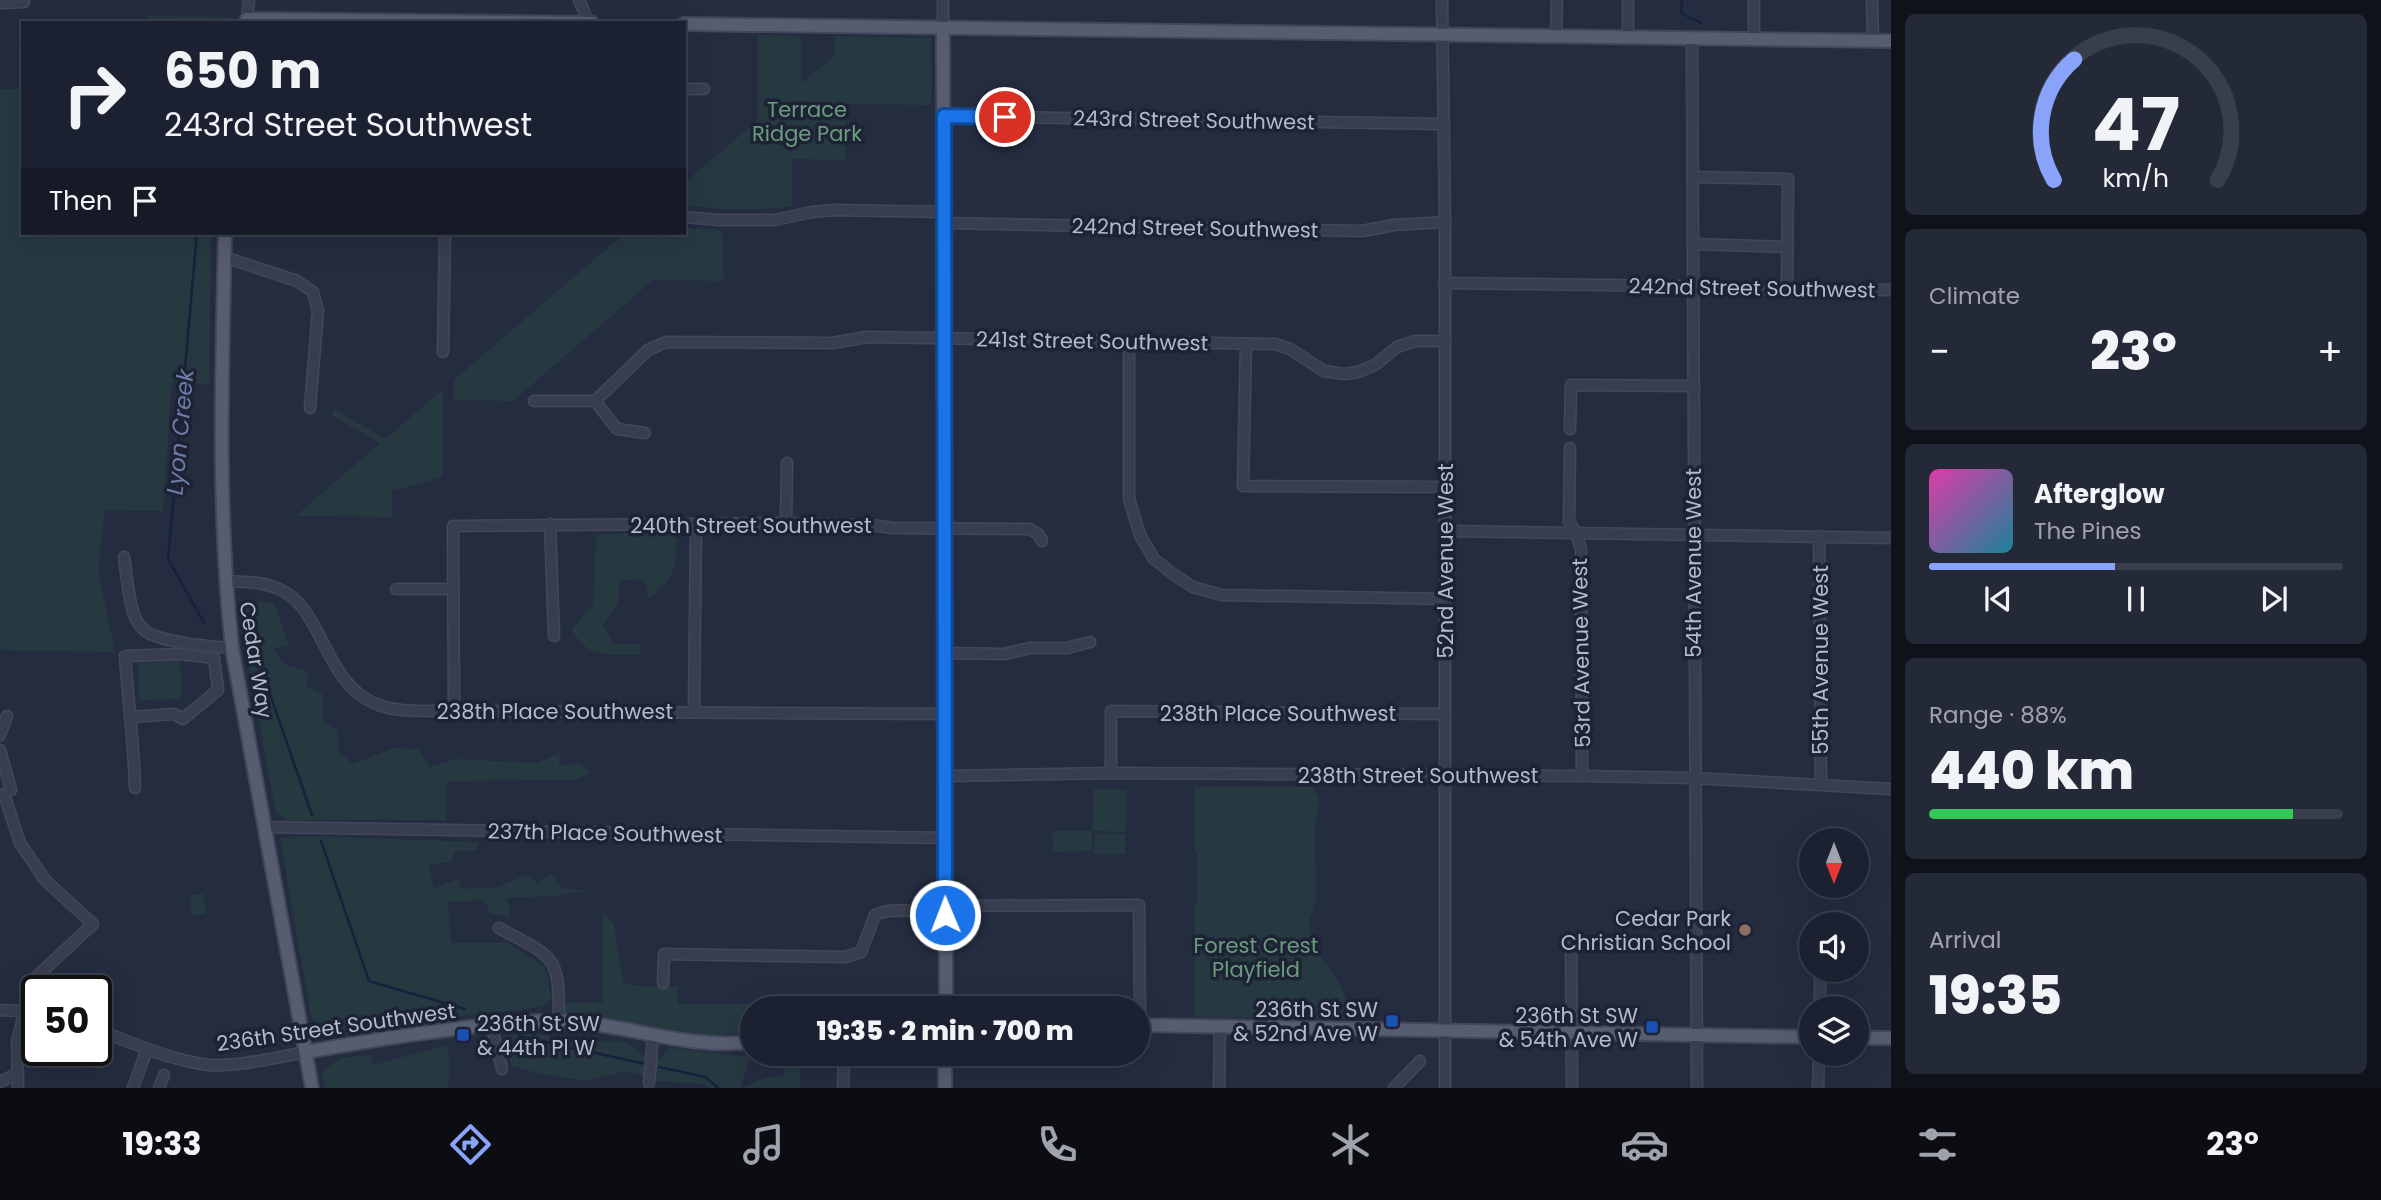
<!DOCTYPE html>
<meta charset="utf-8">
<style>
body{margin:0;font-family:Poppins,sans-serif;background:#242938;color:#f1f3f6;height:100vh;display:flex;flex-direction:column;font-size:26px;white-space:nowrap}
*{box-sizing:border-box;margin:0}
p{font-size:23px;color:#a0a3ab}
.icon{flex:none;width:38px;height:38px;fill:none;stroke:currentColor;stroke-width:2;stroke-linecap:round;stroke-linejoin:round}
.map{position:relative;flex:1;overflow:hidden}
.sheet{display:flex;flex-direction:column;gap:14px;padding:14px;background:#0f121a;width:490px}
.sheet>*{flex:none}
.guide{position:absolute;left:21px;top:21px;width:665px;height:214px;border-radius:0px;box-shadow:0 7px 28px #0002,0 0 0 2px #393e4c;background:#1b2130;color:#f1f3f6;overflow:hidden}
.needle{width:46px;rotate:180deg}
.controls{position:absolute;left:1799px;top:828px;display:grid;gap:14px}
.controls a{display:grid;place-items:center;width:70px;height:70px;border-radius:50%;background:#1b2130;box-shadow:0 7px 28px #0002,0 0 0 2px #393e4c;font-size:35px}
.speed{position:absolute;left:21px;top:975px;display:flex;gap:14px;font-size:35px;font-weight:700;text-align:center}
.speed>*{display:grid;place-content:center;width:91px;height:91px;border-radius:50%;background:#1b2130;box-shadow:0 7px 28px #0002,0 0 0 2px #393e4c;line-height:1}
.speed .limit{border:4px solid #111;border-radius:10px;background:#fff;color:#111}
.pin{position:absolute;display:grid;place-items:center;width:60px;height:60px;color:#fff;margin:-30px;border:4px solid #fff;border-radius:50%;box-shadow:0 2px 7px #0007}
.me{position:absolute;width:77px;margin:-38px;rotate:359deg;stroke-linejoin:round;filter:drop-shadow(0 0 5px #0008)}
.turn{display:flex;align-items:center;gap:24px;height:147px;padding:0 28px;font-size:32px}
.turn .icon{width:91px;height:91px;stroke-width:2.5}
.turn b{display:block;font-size:49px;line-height:60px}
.then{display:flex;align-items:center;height:66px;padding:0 28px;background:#0003;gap:14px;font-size:26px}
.big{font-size:52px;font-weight:800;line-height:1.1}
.sheet .card{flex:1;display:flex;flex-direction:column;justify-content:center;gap:10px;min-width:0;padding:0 24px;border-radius:10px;background:#242938}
.sheet .dial{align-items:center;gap:0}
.dial svg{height:182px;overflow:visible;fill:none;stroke:#393e4c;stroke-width:7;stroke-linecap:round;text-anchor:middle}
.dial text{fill:#f1f3f6;stroke:none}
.song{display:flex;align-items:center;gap:21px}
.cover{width:84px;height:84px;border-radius:10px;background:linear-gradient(135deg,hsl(320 70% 55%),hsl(190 70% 35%))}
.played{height:7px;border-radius:4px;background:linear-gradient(90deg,#89a3fa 45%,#393e4c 45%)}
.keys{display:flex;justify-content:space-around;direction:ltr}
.heat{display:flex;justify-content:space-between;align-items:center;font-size:38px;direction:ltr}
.charge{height:10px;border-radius:5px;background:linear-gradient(90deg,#34c759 88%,#393e4c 0)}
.trip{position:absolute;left:740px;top:996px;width:410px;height:70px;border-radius:35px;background:#1b2130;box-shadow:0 7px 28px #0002,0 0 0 2px #393e4c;font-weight:800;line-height:70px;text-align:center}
.menu{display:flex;height:112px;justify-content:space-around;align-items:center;background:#0b0d13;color:#a0a3ab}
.menu .icon{width:49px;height:49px}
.menu .active{color:#89a3fa}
.menu b{font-size:32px;color:#f1f3f6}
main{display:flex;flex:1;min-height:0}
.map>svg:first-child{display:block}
.green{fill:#263941}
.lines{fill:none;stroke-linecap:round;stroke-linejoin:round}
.stream{stroke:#17213e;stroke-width:2.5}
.minor-casing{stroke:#424759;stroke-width:13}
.major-casing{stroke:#424759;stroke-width:16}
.minor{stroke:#383e50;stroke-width:10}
.major{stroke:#565d70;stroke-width:12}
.route-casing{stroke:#114b97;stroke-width:18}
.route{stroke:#1a73e8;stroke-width:12}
.education-dot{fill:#8d6e63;stroke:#1d2335;stroke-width:2.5}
.transit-dot{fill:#1a4fb4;stroke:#1d2335;stroke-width:2.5}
.labels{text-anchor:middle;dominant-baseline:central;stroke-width:7;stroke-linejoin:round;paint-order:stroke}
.park-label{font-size:21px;fill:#6b9c7e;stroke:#1d2335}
.street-label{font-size:21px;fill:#b5baca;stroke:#1d2335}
.poi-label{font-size:21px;fill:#b5baca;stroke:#1d2335;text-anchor:end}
.water-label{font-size:23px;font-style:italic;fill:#6d7daa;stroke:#1d2335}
</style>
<main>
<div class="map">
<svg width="1891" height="1088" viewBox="0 0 1891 1088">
<rect width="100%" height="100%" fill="#242c40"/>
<g class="green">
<path d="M149,16L233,17L232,23H148Z"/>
<path d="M758,35L801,36L802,83L835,55V36L931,38V105L845,104V160L792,159V206C763,211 713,210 684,205V183L758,120Z"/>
<path d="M0,89H23V233H211L209,384L172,381L163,511L105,510L98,570L115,652L0,650Z"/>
<path d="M684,228L722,230L724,281L653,280L513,401L454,400V380L625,233H684Z"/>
<path d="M443,389V477L392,491V517L296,516L380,443L333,416V409L386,439Z"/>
<path d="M676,530C677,564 677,576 649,599L644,581L620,580L618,604L603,625L613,644H640L641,655C612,654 586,660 572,629L593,605L596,535Z"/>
<path d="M259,602L274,603L289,646L273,648L282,663L309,672L306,685L322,694L324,723L338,730V752L353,764L393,748L419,749L430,767L456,759L537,763L560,753L559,765L580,764L590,773L575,780L447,781L446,820H288L276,813L241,626V610Z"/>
<path d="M180,661L182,699L139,700L138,662Z"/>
<path d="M1195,787H1312L1319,798L1315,830L1316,901L1308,925L1323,960L1341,986L1353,1019L1195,1017V903H1197V851H1195Z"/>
<path d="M1094,789L1127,790L1126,832L1092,831Z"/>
<path d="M1092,831V851L1053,852L1052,831Z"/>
<path d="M1095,834H1125V854H1094Z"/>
<path d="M304,836L479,842L476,850L456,851L450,862L429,865L434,888L458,879L461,889L498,887L526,875L537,883L551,874L561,888L585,891L553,896L507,898L511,921L501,914H491L484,900L448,902L451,943H507L542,965L547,972L550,992L553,995L548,1002L541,1007L446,1018L343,1036L325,1032L311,1016L280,838Z"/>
<path d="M204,894L206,914L192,915L190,895Z"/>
<path d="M603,909L614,925L624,984L653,987L678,986V1004L860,1003L889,997L893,1008H752V1032L718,1035L671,1034L563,1012L565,1003H602Z"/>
<path d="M528,1033L594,1042H625L647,1058L659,1059L671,1048L749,1057L741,1088H708L703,1084L657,1081L626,1071L585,1081L540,1074L511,1065L502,1036Z"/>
<path d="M447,1045L450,1061L448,1088H325L322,1071L341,1058L370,1055L373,1065Z"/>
<path d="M790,1054H832V1061L811,1059L800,1064V1088H742L764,1078L783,1075Z"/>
</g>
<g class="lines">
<g class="stream">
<path d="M1682,0L1681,13L1701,23"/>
<path d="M197,233L168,559L204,623"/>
<path d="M263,674L312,815"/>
<path d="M321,841L369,981L465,1009"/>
<path d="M519,1036L645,1064"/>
<path d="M659,1067L705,1077L718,1088"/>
</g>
<defs>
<g id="minor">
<path d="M579,0L589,23"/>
<path d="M943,0V28"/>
<path d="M1442,0L1445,222V1088"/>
<path d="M1628,0V36"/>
<path d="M1754,0V38"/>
<path d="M1872,0L1873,39"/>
<path d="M0,3L24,2V0"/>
<path d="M247,19L249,0"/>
<path d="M1556,35L1557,0"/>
<path d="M1692,37L1697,1088"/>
<path d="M684,89H704"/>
<path d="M944,116L1444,124"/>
<path d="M1694,177L1788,179L1787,290"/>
<path d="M684,217L720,220H775L812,212L835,210L943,212"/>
<path d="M944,223L1362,231L1394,225L1445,222"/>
<path d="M1693,244L1788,247"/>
<path d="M224,257L297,281L313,292L318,311L310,408"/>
<path d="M1444,283L1680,286L1693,289L1891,290"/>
<path d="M1129,342V499L1140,535L1154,559L1173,574L1193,587L1222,595L1445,599"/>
<path d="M1246,344L1243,486L1445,487"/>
<path d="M443,352L445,233"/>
<path d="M534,401H595L648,350L666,342L832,343L867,337L1275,344L1290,349L1324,371L1345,374L1358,372L1375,365L1397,347L1415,341H1445"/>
<path d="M595,401L617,429L645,433"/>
<path d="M1570,429L1571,385L1694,386"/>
<path d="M1570,448L1569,521L1576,533L1581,549L1582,776"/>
<path d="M786,523L787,463"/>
<path d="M550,524L554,636"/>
<path d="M1446,531L1891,538"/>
<path d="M1819,536L1821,784"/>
<path d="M124,557C127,576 128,600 135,617C138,624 144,631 150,634C170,643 210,647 232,648"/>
<path d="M225,581C243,582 262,581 279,589C323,607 323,681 374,703C398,714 428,710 454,711L945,714"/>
<path d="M396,589H453"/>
<path d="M944,653L1004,654L1030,648H1067L1090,642"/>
<path d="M454,711L453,526L786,523L872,525L892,528L1030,529L1039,535L1042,541"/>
<path d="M694,711L696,525"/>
<path d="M130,717L174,714L183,719L218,690L214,658L180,654L125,656C128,700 134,744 135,788"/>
<path d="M0,735L7,716"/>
<path d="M0,750L11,790"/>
<path d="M1111,773V711L1444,714"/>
<path d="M945,776L1111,773L1582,776L1694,778L1891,789"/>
<path d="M4,794L20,843L45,880L93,924L33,980L17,1041L18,1088"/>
<path d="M265,827L944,838"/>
<path d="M499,928C556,959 559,954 559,1021"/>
<path d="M1571,939L1572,1088"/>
<path d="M663,983L664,954L845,957L861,952L875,915C897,904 925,918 945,906L1139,905L1140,1025"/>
<path d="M1820,1008V970"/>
<path d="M0,1010L37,1012"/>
<path d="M491,1024L502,1069"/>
<path d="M96,1030C133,1042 170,1061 210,1065C236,1067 280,1057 306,1052"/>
<path d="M0,1082L18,1073"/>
<path d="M649,1083L653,1036"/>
<path d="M133,1088L147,1049"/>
<path d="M159,1088L164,1075"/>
<path d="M843,1088L844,1054"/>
<path d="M1219,1088L1220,1027"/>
<path d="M1394,1088L1420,1061"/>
<path d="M1818,1088L1819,1054"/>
</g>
<g id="major">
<path d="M246,23L247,19L592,23"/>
<path d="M684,24L1891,41"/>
<path d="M943,28L946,1008"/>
<path d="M225,233C222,374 217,507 232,648L312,1088"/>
<path d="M1138,1025L1811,1037"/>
<path d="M1857,1038H1891"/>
<path d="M306,1052C355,1043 405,1035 454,1029C488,1025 522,1020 556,1021C624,1022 682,1050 752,1042"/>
<path d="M945,1088V1054"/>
</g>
</defs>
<use href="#minor" class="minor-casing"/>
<use href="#major" class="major-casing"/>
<use href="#minor" class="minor"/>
<use href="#major" class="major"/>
</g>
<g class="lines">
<defs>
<path id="route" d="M945,915L944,116L1005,117"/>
</defs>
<use href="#route" class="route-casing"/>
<use href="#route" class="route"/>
</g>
<circle class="education-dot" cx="1745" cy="930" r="7"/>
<g class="transit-dot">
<rect x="1385" y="1014" width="14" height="14" rx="3.5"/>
<rect x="1645" y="1020" width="14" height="14" rx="3.5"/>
<rect x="456" y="1028" width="14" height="14" rx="3.5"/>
</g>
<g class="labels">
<g class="park-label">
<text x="807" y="109">Terrace<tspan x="807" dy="24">Ridge Park</tspan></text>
<text x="1256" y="945">Forest Crest<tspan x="1256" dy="24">Playfield</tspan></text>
</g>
<g class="street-label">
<text transform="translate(1194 120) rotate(1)">243rd Street Southwest</text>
<text transform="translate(1195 228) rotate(1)">242nd Street Southwest</text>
<text transform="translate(1752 288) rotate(1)">242nd Street Southwest</text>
<text transform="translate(1092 341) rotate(1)">241st Street Southwest</text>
<text x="751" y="525">240th Street Southwest</text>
<text transform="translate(1445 561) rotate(-90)">52nd Avenue West</text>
<text transform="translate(1693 563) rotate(-90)">54th Avenue West</text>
<text transform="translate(1581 653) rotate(-91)">53rd Avenue West</text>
<text transform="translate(256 660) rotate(81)">Cedar Way</text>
<text transform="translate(1820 660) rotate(-90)">55th Avenue West</text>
<text x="555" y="711">238th Place Southwest</text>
<text x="1278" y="713">238th Place Southwest</text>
<text x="1418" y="775">238th Street Southwest</text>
<text transform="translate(605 833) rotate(1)">237th Place Southwest</text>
<text transform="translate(336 1027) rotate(-8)">236th Street Southwest</text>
</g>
<g class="poi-label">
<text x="1731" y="918">Cedar Park<tspan x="1731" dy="24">Christian School</tspan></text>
<text x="1378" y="1009">236th St SW<tspan x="1378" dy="24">&amp; 52nd Ave W</tspan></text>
<text x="1638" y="1015">236th St SW<tspan x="1638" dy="24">&amp; 54th Ave W</tspan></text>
<text x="477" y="1023" text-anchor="start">236th St SW<tspan x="477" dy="24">&amp; 44th Pl W</tspan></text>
</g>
<g class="water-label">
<text transform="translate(180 432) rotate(-85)">Lyon Creek</text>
</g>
</g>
</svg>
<div class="controls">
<a><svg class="needle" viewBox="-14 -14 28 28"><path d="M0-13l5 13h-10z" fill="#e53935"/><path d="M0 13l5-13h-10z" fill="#a0a3ab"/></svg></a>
<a><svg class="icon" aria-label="sound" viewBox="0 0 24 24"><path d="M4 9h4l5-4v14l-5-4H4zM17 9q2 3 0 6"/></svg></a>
<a><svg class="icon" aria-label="layers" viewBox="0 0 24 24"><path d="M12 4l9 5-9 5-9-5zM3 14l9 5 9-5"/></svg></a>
</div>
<div class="speed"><div class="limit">50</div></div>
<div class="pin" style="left:1005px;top:117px;background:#d93025"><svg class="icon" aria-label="arrive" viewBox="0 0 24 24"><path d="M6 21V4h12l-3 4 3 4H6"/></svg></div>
<svg class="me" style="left:945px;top:915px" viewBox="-20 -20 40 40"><circle r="17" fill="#1a73e8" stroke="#fff" stroke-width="3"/><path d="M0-11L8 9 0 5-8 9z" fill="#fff"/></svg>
<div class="trip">19:35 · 2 min · 700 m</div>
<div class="guide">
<div class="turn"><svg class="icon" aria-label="right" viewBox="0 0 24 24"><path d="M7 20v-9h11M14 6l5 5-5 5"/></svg><div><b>650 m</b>243rd Street Southwest</div></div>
<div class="then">Then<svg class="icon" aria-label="arrive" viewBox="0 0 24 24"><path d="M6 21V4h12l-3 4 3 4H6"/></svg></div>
</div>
</div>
<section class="sheet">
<div class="card dial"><svg viewBox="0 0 100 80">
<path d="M14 69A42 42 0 1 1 86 69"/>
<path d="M14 69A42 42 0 0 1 23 16" stroke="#89a3fa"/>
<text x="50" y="56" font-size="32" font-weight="700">47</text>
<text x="50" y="72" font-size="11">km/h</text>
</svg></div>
<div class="card"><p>Climate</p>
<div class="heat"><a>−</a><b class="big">23°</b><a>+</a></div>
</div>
<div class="card">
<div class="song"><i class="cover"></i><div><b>Afterglow</b><p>The Pines</p></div></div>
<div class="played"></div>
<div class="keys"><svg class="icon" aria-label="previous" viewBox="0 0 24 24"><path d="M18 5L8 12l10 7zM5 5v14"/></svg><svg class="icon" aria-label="pause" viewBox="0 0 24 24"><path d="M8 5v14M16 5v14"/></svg><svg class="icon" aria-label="next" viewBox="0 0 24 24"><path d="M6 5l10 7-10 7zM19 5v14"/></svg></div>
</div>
<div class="card"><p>Range · 88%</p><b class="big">440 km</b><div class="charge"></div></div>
<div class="card"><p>Arrival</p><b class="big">19:35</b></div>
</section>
</main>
<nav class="menu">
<b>19:33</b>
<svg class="icon active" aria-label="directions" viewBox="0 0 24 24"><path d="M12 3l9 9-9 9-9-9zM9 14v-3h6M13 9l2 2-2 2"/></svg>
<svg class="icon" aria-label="music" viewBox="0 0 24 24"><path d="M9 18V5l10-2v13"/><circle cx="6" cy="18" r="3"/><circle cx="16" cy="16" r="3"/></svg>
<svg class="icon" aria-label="phone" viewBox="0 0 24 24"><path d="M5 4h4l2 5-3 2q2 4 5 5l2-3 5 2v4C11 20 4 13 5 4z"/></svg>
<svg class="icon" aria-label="climate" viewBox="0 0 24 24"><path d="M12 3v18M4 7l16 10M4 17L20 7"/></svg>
<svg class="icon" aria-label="car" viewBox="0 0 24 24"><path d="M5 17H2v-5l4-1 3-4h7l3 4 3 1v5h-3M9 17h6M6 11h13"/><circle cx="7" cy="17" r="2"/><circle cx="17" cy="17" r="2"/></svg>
<svg class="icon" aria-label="filters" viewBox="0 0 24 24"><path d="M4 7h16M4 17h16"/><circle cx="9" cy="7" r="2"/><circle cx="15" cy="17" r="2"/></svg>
<b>23°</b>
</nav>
